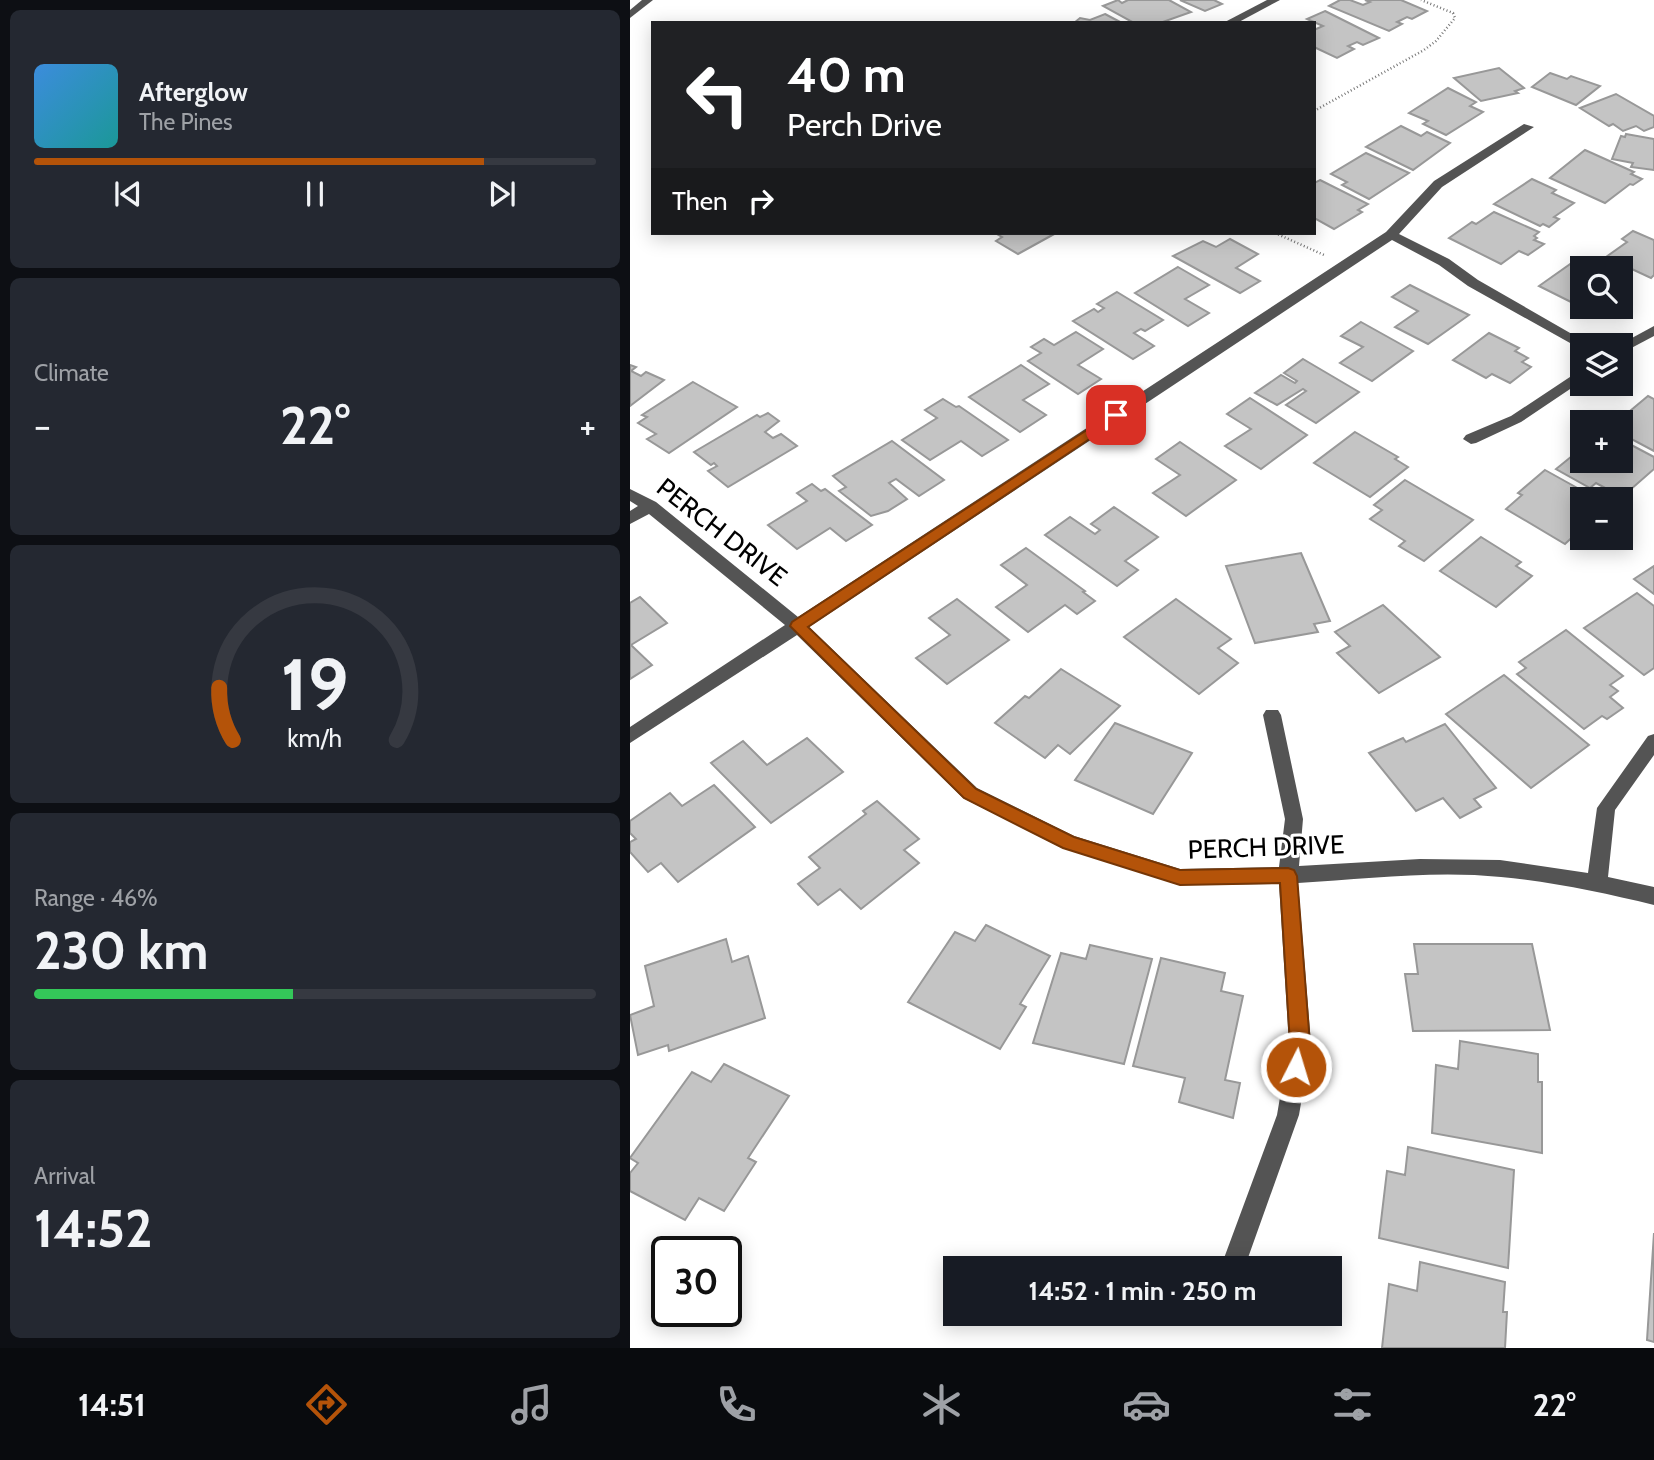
<!DOCTYPE html>
<meta charset="utf-8">
<style>
body{margin:0;font-family:Cabin,sans-serif;background:#242831;color:#f1f3f6;height:100vh;display:flex;flex-direction:column;font-size:26px;white-space:nowrap}
*{box-sizing:border-box;margin:0}
p{font-size:23px;color:#9ea1a6}
.icon{flex:none;width:38px;height:38px;fill:none;stroke:currentColor;stroke-width:2;stroke-linecap:round;stroke-linejoin:round}
.map{position:relative;flex:1;overflow:hidden}
.drawer{display:flex;flex-direction:column;gap:10px;padding:10px;background:#0d0f14;width:630px}
.drawer>*{flex:none}
.top-card{position:absolute;left:21px;top:21px;width:665px;height:214px;border-radius:0px;box-shadow:0 4px 18px #0003;background:#202124;color:#fff;overflow:hidden}
.tools{position:absolute;left:940px;top:256px;display:grid;gap:14px}
.tools a{display:grid;place-items:center;width:63px;height:63px;border-radius:0px;background:#171b24;box-shadow:0 4px 18px #0003;font-size:35px}
.speed{position:absolute;left:21px;top:1236px;display:flex;gap:14px;font-size:35px;font-weight:700;text-align:center}
.speed>*{display:grid;place-content:center;width:91px;height:91px;border-radius:50%;background:#171b24;box-shadow:0 4px 18px #0003;line-height:1}
.speed .limit{border:4px solid #111;border-radius:10px;background:#fff;color:#111}
.pin{position:absolute;display:grid;place-items:center;width:60px;height:60px;color:#fff;margin:-30px;border-radius:14px;box-shadow:0 4px 10px #0006}
.me{position:absolute;width:77px;margin:-38px;rotate:5deg;stroke-linejoin:round;filter:drop-shadow(0 0 5px #0008)}
.turn{display:flex;align-items:center;gap:24px;height:147px;padding:0 21px;font-size:32px}
.turn .icon{width:91px;height:91px;stroke-width:2.5}
.turn b{display:block;font-size:49px;line-height:60px}
.then{display:flex;align-items:center;height:66px;padding:0 21px;background:#0003;gap:14px;font-size:26px}
.big{font-size:52px;font-weight:700;line-height:1.1}
.drawer .tile{flex:1;display:flex;flex-direction:column;justify-content:center;gap:10px;min-width:0;padding:0 24px;border-radius:10px;background:#242831}
.drawer .dial{align-items:center;gap:0}
.dial svg{height:182px;overflow:visible;fill:none;stroke:#363941;stroke-width:7;stroke-linecap:round;text-anchor:middle}
.dial text{fill:#f1f3f6;stroke:none}
.song{display:flex;align-items:center;gap:21px}
.cover{width:84px;height:84px;border-radius:10px;background:linear-gradient(135deg,hsl(210 70% 55%),hsl(180 70% 35%))}
.played{height:7px;border-radius:4px;background:linear-gradient(90deg,#b45309 80%,#363941 80%)}
.keys{display:flex;justify-content:space-around;direction:ltr}
.heat{display:flex;justify-content:space-between;align-items:center;font-size:38px;direction:ltr}
.charge{height:10px;border-radius:5px;background:linear-gradient(90deg,#34c759 46%,#363941 0)}
.trip{position:absolute;left:313px;top:1256px;width:399px;height:70px;border-radius:0px;background:#171b24;box-shadow:0 4px 18px #0003;font-weight:700;line-height:70px;text-align:center}
.tab-bar{display:flex;height:112px;justify-content:space-around;align-items:center;background:#090b0e;color:#9ea1a6}
.tab-bar .icon{width:49px;height:49px}
.tab-bar .selected{color:#b45309}
.tab-bar b{font-size:32px;color:#f1f3f6}
main{display:flex;flex:1;min-height:0}
.map>svg:first-child{display:block}
.building{fill:#c4c4c4;stroke:#989898;stroke-width:2}
.lines{fill:none;stroke-linecap:round;stroke-linejoin:round}
.path{stroke:#767676;stroke-width:2.5;stroke-dasharray:1 2.5;stroke-linecap:butt}
.minor{fill:#545454;fill-rule:evenodd}
.route{fill:#b45309;stroke:#753606;stroke-width:2}
.labels{text-anchor:middle;dominant-baseline:central;stroke-width:6;stroke-linejoin:round;paint-order:stroke}
.street-label{font-size:26px;fill:#000;stroke:#fff}
</style>
<main>
<section class="drawer">
<div class="tile">
<div class="song"><i class="cover"></i><div><b>Afterglow</b><p>The Pines</p></div></div>
<div class="played"></div>
<div class="keys"><svg class="icon" aria-label="previous" viewBox="0 0 24 24"><path d="M18 5L8 12l10 7zM5 5v14"/></svg><svg class="icon" aria-label="pause" viewBox="0 0 24 24"><path d="M8 5v14M16 5v14"/></svg><svg class="icon" aria-label="next" viewBox="0 0 24 24"><path d="M6 5l10 7-10 7zM19 5v14"/></svg></div>
</div>
<div class="tile"><p>Climate</p>
<div class="heat"><a>−</a><b class="big">22°</b><a>+</a></div>
</div>
<div class="tile dial"><svg viewBox="0 0 100 80">
<path d="M14 69A42 42 0 1 1 86 69"/>
<path d="M14 69A42 42 0 0 1 8 46" stroke="#b45309"/>
<text x="50" y="56" font-size="32" font-weight="700">19</text>
<text x="50" y="72" font-size="11">km/h</text>
</svg></div>
<div class="tile"><p>Range · 46%</p><b class="big">230 km</b><div class="charge"></div></div>
<div class="tile"><p>Arrival</p><b class="big">14:52</b></div>
</section>
<div class="map">
<svg width="1024" height="1348" viewBox="0 0 1024 1348">
<rect width="100%" height="100%" fill="#fff"/>
<g class="building">
<path d="M488,0L492,3L498,0H539L561,12L530,23H504L473,6Z"/>
<path d="M550,0H584L592,4L575,11Z"/>
<path d="M710,0H720L733,5L740,2L735,0H771L797,11L782,19L777,17L767,22L772,24L759,31L699,6Z"/>
<path d="M695,11L749,38L733,45L727,42L718,46L724,49L707,58L684,47V30L693,26L677,19Z"/>
<path d="M475,14L492,23H444L450,18L460,20Z"/>
<path d="M869,68L894,88L885,91L888,93L851,101L824,78Z"/>
<path d="M920,73L937,79L941,76L970,86L946,105L902,87Z"/>
<path d="M818,88L846,102L840,106L853,112L816,135L793,124L798,121L779,113Z"/>
<path d="M986,94L1024,116V127L1014,131L1006,126L993,131L983,124L979,126L950,108Z"/>
<path d="M771,126L791,136L797,132L820,143L783,170L736,147Z"/>
<path d="M996,134L1024,139V170L1001,167L1003,163L982,159L991,136L995,137Z"/>
<path d="M955,150L1004,172L1001,174L1012,179L1003,185L1000,184L975,203L920,178Z"/>
<path d="M736,153L779,173L739,199L712,185L717,182L701,174Z"/>
<path d="M902,179L926,190L922,193L944,203L924,217L929,219L919,227L913,224L910,226L864,204Z"/>
<path d="M690,180L738,204L728,210L732,212L704,229L684,218V183Z"/>
<path d="M864,212L909,232L904,236L907,238L904,240L914,244L898,255L889,251L871,264L819,238L842,222L846,224Z"/>
<path d="M1003,231L1024,240V275L1021,278L976,257L997,242L992,239Z"/>
<path d="M365,233H426L388,254L366,241L372,237Z"/>
<path d="M600,239L628,254L606,268L630,281L610,293L543,256L573,241L586,247Z"/>
<path d="M946,260L963,268H952V306H976L965,314L909,286Z"/>
<path d="M548,267L579,285L555,299L579,313L558,326L505,293Z"/>
<path d="M780,285L839,315L798,344L765,327L788,311L762,297Z"/>
<path d="M487,292L533,320L515,331L511,329L504,333L524,346L503,359L443,321L464,309L468,312L474,308L467,304Z"/>
<path d="M731,322L783,351L742,381L710,363L733,347L711,336Z"/>
<path d="M446,332L473,349L448,365L471,379L448,394L398,361L411,353L401,347L414,339L424,345Z"/>
<path d="M859,333L889,348L885,351L898,358L892,362L901,367L880,383L862,374L856,378L823,360Z"/>
<path d="M673,359L729,392L686,423L656,405L676,391L673,389L647,405L625,393L651,375L665,383L667,381L654,373Z"/>
<path d="M0,365L6,367L1,371L11,376L16,372L34,380L0,406Z"/>
<path d="M391,365L419,384L393,400L416,415L390,432L339,397Z"/>
<path d="M63,382L107,407L39,453L17,439L26,434L8,423L17,417L12,415Z"/>
<path d="M1018,396L1024,399V451L990,433L992,423L988,421Z"/>
<path d="M620,398L677,435L631,469L595,446L621,429L597,414Z"/>
<path d="M313,399L326,407L329,406L378,440L352,456L331,441L300,460L272,440L307,418L295,410Z"/>
<path d="M138,413L149,421L135,432L143,438L151,434L167,446L98,487L78,471L87,466L84,463L81,465L64,452L127,415L130,417Z"/>
<path d="M725,432L768,457L765,459L778,467L740,497L684,463Z"/>
<path d="M990,439L1024,457V469L992,497L966,483L960,488L926,469L947,452L943,449L952,442V460H990Z"/>
<path d="M262,441L314,480L289,496L266,479L259,483L277,499L258,511L241,516L209,491L216,487L203,476Z"/>
<path d="M550,442L606,480L556,516L523,493L550,475L526,459Z"/>
<path d="M915,470L967,499H952V528L935,544L876,509L892,495L888,493Z"/>
<path d="M775,480L843,520L794,561L769,546L775,541L740,519L752,510L744,505Z"/>
<path d="M182,484L191,491L195,489L242,525L216,541L200,528L167,549L138,525L177,501L167,493Z"/>
<path d="M484,507L528,537L495,561L508,570L487,586L415,535L440,517L465,534L470,530L461,524Z"/>
<path d="M851,537L891,562L886,566L902,576L866,607L810,571Z"/>
<path d="M396,548L455,591L453,592L465,601L447,614L435,605L398,632L366,607L397,585L371,565Z"/>
<path d="M671,553L700,621L684,624L688,632L625,643L596,566Z"/>
<path d="M1024,566V594L1004,579Z"/>
<path d="M1007,593L1024,606V668L1014,675L954,628Z"/>
<path d="M10,597L37,623L1,645L22,665L0,679V603Z"/>
<path d="M327,599L379,640L317,684L286,658L320,635L299,618Z"/>
<path d="M546,599L601,639L588,648L608,663L569,694L494,637Z"/>
<path d="M753,605L810,657L749,693L707,653L720,646L705,632Z"/>
<path d="M936,630L993,676L980,685L988,691L980,697L993,708L977,719L972,716L954,729L887,674L896,668L889,662Z"/>
<path d="M431,669L490,706L440,754L428,745L415,758L365,723L395,696L399,698Z"/>
<path d="M874,675L959,745L901,788L816,714Z"/>
<path d="M485,723L562,753L523,814L445,780Z"/>
<path d="M815,724L866,788L844,799L851,807L830,818L813,798L786,811L739,753L773,738L776,742Z"/>
<path d="M177,738L213,772L141,823L81,763L113,741L137,765Z"/>
<path d="M84,785L125,827L48,882L31,863L18,872L0,852V842L6,839L0,833V821L40,793L52,806Z"/>
<path d="M247,801L289,839L274,850L289,863L231,909L210,889L188,905L168,884L190,868L179,857L236,814L233,811Z"/>
<path d="M356,925L420,956L390,1004L396,1007L370,1049L278,1002L325,932L345,941Z"/>
<path d="M96,939L102,962L118,956L135,1018L39,1051L38,1045L8,1055L0,1015L24,1006L15,966Z"/>
<path d="M784,944H902L920,1030L783,1031L775,974H788Z"/>
<path d="M460,945L522,959L494,1064L403,1043L431,953L456,959Z"/>
<path d="M531,958L595,973L591,991L613,996L595,1080L610,1083L603,1118L549,1102L555,1078L503,1066Z"/>
<path d="M830,1041L908,1054V1082H912V1153L802,1133L806,1065L828,1069Z"/>
<path d="M94,1064L159,1096L118,1158L126,1162L94,1211L69,1198L55,1220L0,1191V1173L8,1163L0,1158L62,1072L81,1082Z"/>
<path d="M778,1147L884,1170L878,1268L749,1238L757,1171L775,1175Z"/>
<path d="M1024,1233V1342L1017,1340Z"/>
<path d="M790,1262L875,1282L873,1312H877L875,1348H752L759,1284L787,1291Z"/>
</g>
<g class="lines">
<g class="path">
<path d="M684,111L794,50L806,41L825,18L823,13L791,0"/>
<path d="M645,233L694,255"/>
</g>
<g class="minor">
<path d="M12,0H23L0,18V10Z"/>
<path d="M637,0H650L607,23H593Z"/>
<path d="M894,124L904,127L812,187L769,234L819,259L848,280L961,345H952V349L949,348L838,286L809,265L762,240L179,627L347,788L444,836L550,869L649,867L655,819L633,715L636,710H648L651,715L673,819L669,866L790,859L870,860L958,873L967,808L1018,736L1024,734V755L985,810L978,877L1024,887V905C974,893 923,882 871,877C805,870 735,879 668,883L681,1044L669,1115L614,1269H590L647,1115L659,1044L649,884L550,885L432,848L333,798L167,635L0,743V727L155,625L19,514L0,524V511L8,506L0,501V489L26,502L168,617L756,232L804,181Z"/>
<path d="M1024,326V336L990,354L989,345Z"/>
<path d="M952,369V381L891,422L846,443L841,444L833,439L836,435L881,416Z"/>
</g>
</g>
<path class="route" d="M486,411L493,415L491,418L178,627L346,789L444,837L550,870L658,868L664,870L667,876L680,1044L673,1074L666,1077L659,1074L656,1067L660,1044L650,883L550,885L433,848L334,798L160,626L162,622Z"/>
<g class="labels">
<g class="street-label">
<text transform="translate(92 532) rotate(38)">PERCH DRIVE</text>
<text transform="translate(636 847) rotate(-2)">PERCH DRIVE</text>
</g>
</g>
</svg>
<div class="tools">
<a><svg class="icon" aria-label="search" viewBox="0 0 24 24"><circle cx="10" cy="10" r="6"/><path d="M15 15l6 6"/></svg></a>
<a><svg class="icon" aria-label="layers" viewBox="0 0 24 24"><path d="M12 4l9 5-9 5-9-5zM3 14l9 5 9-5"/></svg></a>
<a>+</a>
<a>−</a>
</div>
<div class="speed"><div class="limit">30</div></div>
<div class="pin" style="left:486px;top:415px;background:#d93025"><svg class="icon" aria-label="arrive" viewBox="0 0 24 24"><path d="M6 21V4h12l-3 4 3 4H6"/></svg></div>
<svg class="me" style="left:666px;top:1067px" viewBox="-20 -20 40 40"><circle r="17" fill="#b45309" stroke="#fff" stroke-width="3"/><path d="M0-11L8 9 0 5-8 9z" fill="#fff"/></svg>
<div class="trip">14:52 · 1 min · 250 m</div>
<div class="top-card">
<div class="turn"><svg class="icon" aria-label="left" viewBox="0 0 24 24"><path d="M17 20v-9H6M10 6l-5 5 5 5"/></svg><div><b>40 m</b>Perch Drive</div></div>
<div class="then">Then<svg class="icon" aria-label="right" viewBox="0 0 24 24"><path d="M7 20v-9h11M14 6l5 5-5 5"/></svg></div>
</div>
</div>
</main>
<nav class="tab-bar">
<b>14:51</b>
<svg class="icon selected" aria-label="directions" viewBox="0 0 24 24"><path d="M12 3l9 9-9 9-9-9zM9 14v-3h6M13 9l2 2-2 2"/></svg>
<svg class="icon" aria-label="music" viewBox="0 0 24 24"><path d="M9 18V5l10-2v13"/><circle cx="6" cy="18" r="3"/><circle cx="16" cy="16" r="3"/></svg>
<svg class="icon" aria-label="phone" viewBox="0 0 24 24"><path d="M5 4h4l2 5-3 2q2 4 5 5l2-3 5 2v4C11 20 4 13 5 4z"/></svg>
<svg class="icon" aria-label="climate" viewBox="0 0 24 24"><path d="M12 3v18M4 7l16 10M4 17L20 7"/></svg>
<svg class="icon" aria-label="car" viewBox="0 0 24 24"><path d="M5 17H2v-5l4-1 3-4h7l3 4 3 1v5h-3M9 17h6M6 11h13"/><circle cx="7" cy="17" r="2"/><circle cx="17" cy="17" r="2"/></svg>
<svg class="icon" aria-label="filters" viewBox="0 0 24 24"><path d="M4 7h16M4 17h16"/><circle cx="9" cy="7" r="2"/><circle cx="15" cy="17" r="2"/></svg>
<b>22°</b>
</nav>
